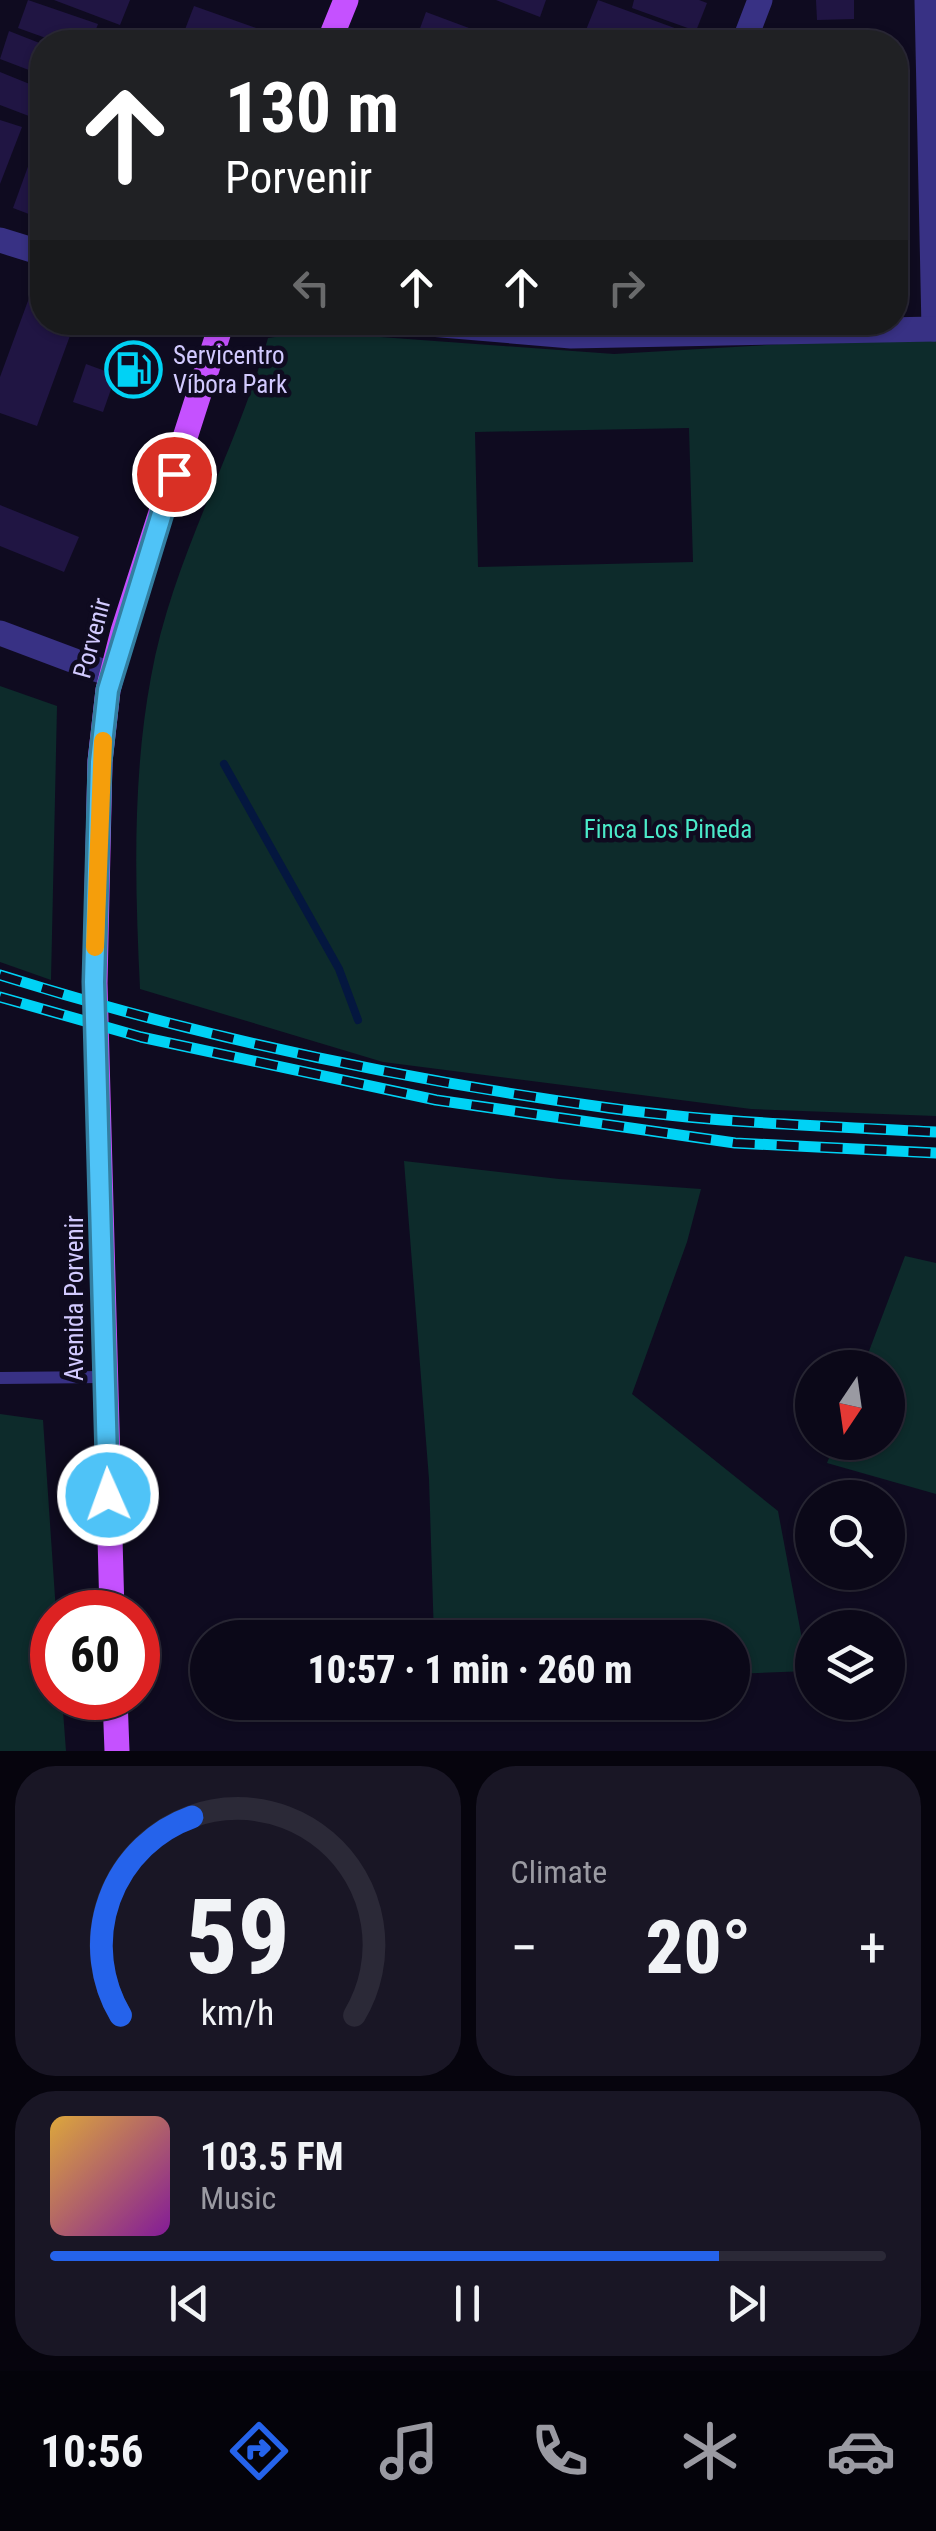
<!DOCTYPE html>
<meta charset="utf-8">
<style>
body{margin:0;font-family:"Roboto Condensed",sans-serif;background:#191625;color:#f1f3f6;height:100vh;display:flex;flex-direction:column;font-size:38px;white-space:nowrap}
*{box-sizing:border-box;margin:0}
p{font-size:32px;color:#9a9aa2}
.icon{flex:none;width:55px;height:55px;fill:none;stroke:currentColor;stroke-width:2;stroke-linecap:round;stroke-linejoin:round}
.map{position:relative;height:1751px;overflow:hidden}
.sheet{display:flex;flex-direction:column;gap:15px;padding:15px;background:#06040d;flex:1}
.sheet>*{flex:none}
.top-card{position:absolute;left:30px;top:30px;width:878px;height:305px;border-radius:40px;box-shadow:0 2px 8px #0004,0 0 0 2px #2b2937;background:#202124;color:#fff;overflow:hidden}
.needle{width:65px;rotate:193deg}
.tools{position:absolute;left:795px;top:1350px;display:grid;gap:20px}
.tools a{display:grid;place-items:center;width:110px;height:110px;border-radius:50%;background:#0b0818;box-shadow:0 2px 8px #0004,0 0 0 2px #2b2937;font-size:50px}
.speed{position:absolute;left:30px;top:1590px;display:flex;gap:20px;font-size:50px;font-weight:700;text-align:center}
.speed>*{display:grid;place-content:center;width:130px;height:130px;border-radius:50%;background:#0b0818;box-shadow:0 2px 8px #0004,0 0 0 2px #2b2937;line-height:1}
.speed .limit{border:15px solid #d22;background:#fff;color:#111}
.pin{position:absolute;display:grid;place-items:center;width:85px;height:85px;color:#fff;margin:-42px;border:5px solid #fff;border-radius:50%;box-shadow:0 2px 10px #0007}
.me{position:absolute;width:110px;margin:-55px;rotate:358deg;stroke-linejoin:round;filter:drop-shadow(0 0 8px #0008)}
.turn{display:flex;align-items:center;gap:35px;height:210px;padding:0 30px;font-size:45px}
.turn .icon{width:130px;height:130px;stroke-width:2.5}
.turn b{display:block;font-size:70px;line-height:85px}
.lanes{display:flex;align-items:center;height:95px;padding:0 30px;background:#0003;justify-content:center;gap:50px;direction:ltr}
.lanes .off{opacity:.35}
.big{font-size:75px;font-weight:800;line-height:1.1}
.sheet .tile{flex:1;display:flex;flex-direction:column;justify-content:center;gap:15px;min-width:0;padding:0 35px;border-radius:40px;background:#191625}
.sheet .dial{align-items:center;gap:0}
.dial svg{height:260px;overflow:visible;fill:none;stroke:#2b2937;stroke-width:7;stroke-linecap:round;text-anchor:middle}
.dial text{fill:#f1f3f6;stroke:none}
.song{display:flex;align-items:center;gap:30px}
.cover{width:120px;height:120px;border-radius:15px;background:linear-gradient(135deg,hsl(40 70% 55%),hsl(290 70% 35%))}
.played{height:10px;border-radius:5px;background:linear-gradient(90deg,#2563eb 80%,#2b2937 80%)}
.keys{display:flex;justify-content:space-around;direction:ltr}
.heat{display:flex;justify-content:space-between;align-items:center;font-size:55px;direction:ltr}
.sheet .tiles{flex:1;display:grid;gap:15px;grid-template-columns:1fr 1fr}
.tile:last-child{grid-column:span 2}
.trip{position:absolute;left:190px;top:1620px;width:560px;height:100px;border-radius:50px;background:#0b0818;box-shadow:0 2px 8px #0004,0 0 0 2px #2b2937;font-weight:800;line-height:100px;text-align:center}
.dock{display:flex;height:160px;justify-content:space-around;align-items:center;background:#04030a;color:#9a9aa2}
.dock .icon{width:70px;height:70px}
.dock .selected{color:#2563eb}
.dock b{font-size:45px;color:#f1f3f6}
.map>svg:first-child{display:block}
.green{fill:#0d2b2b;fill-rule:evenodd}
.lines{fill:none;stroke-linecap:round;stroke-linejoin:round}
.stream{stroke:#04173f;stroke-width:8}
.building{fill:#201543}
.service{stroke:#383184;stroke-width:12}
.minor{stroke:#383184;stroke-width:25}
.tertiary{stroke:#383184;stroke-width:25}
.primary{stroke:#c551ff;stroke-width:25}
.rail-casing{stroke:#00d2f5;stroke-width:11}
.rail{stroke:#0f0b20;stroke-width:8;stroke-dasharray:22;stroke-linecap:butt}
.route-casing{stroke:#337fa1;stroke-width:25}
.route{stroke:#4fc3f7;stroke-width:18}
.slow{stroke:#f59e0b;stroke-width:18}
.labels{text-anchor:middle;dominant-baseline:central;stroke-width:9;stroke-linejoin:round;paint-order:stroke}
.poi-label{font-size:25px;fill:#d2caff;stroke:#0f0b20;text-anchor:start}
.street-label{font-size:25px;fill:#d2caff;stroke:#0f0b20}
.park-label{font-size:25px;fill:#4beac9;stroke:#0f0b20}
</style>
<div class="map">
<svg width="936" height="1751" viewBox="0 0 936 1751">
<rect width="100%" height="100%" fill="#0f0b20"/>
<g class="green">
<path d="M312,332L614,354L936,335V1116L751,1109L383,1062L140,989C135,885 132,779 151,677C172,559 236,452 268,338ZM689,428L693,562L478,567L475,432Z"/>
<path d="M0,686L57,706L51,980L0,962Z"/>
<path d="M404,1161L559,1179L701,1189L687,1242L632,1394L778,1511L808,1671L733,1674L732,1638L434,1637L429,1479Z"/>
<path d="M905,1256L936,1263V1494L827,1463L835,1443L888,1442V1368L863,1367Z"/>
<path d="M0,1414L43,1420L56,1612H52V1698H62L66,1751H0Z"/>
</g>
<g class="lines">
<path class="stream" d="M224,764L339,969L358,1020"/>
</g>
<g class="building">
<path d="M28,0L98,24L91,42H57L18,28Z"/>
<path d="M54,0H130L120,25Z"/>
<path d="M496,0H546L540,17Z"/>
<path d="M598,0L691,34L688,42L582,40Z"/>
<path d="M634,0H699L707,3L696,31L632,8Z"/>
<path d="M816,0H854V19L817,20Z"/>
<path d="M194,6L262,30L257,42L181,40Z"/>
<path d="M426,12L485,34L482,42H415Z"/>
<path d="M9,31L42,44V75L0,59Z"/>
<path d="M0,72L42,89V121L0,105Z"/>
<path d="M0,120L22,127L0,184Z"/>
<path d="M42,128V219L13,208Z"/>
<path d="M32,290L42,294V322H75L37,426L0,413V377Z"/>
<path d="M86,364L116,375L103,412L73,402Z"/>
<path d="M0,505L79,537L64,572L0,546Z"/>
</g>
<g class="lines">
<path class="service" d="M0,1378L104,1377"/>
<g class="minor">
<path d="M927,0L934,329"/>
<path d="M744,42L760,0"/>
<path d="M0,633L112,675"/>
</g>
<g class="tertiary">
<path d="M0,240L42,253"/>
<path d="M406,322L571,336L936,329"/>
</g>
<g class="primary">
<path d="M329,42L346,0"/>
<path d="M112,1612L95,983L100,761L108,690L123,631L222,322"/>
<path d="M115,1698L117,1751"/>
</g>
<defs>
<g id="rail">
<path d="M0,975C197,1037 405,1080 609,1108C718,1123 827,1126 936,1132"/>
<path d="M0,997L141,1037L436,1100L735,1143L936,1153"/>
</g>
</defs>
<use href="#rail" class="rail-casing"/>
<use href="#rail" class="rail"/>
</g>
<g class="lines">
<defs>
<path id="route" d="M108,1495L94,982L100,762L108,690L174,474"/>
</defs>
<use href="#route" class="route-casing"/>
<use href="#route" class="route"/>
<path class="slow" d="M95,947L103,741"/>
</g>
<defs>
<symbol id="fuel-ring" viewBox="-11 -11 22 22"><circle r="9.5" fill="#0f0b20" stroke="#00d2f5" stroke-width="1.5"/><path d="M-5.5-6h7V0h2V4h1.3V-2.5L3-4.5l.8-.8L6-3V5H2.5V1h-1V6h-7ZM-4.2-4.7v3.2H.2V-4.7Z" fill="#00d2f5"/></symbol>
</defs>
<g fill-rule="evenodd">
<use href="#fuel-ring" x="102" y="338" width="63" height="63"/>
</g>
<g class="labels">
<g class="poi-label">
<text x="173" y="355">Servicentro<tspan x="173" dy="29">Víbora Park</tspan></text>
</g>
<g class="street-label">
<text transform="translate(92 638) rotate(-75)">Porvenir</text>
<text transform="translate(74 1298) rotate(-90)">Avenida Porvenir</text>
</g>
<g class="park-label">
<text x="668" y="829">Finca Los Pineda</text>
</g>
</g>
</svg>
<div class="tools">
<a><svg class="needle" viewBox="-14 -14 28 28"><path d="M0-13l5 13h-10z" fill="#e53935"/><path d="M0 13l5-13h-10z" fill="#9a9aa2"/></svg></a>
<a><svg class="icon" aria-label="search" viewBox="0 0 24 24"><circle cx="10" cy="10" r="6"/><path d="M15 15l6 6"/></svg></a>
<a><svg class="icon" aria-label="layers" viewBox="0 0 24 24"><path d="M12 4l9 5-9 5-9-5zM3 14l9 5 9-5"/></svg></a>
</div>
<div class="speed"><div class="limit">60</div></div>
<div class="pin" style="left:174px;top:474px;background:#d93025"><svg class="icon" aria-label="arrive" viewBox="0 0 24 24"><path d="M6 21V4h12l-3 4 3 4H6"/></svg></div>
<svg class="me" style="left:108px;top:1495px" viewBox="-20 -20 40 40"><circle r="17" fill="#4fc3f7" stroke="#fff" stroke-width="3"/><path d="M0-11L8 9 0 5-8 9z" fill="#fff"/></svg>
<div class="trip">10:57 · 1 min · 260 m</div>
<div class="top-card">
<div class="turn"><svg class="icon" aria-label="ahead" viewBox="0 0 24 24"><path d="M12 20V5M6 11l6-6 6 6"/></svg><div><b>130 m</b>Porvenir</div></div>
<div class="lanes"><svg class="icon off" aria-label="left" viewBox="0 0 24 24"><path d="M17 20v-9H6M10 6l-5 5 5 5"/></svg><svg class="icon" aria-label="ahead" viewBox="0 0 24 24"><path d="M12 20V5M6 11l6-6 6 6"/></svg><svg class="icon" aria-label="ahead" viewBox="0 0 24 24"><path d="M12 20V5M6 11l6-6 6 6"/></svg><svg class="icon off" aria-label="right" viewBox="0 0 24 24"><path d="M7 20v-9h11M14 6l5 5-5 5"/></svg></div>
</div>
</div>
<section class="sheet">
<div class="tiles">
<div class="tile dial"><svg viewBox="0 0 100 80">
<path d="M14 69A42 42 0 1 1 86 69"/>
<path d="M14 69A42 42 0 0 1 36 8" stroke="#2563eb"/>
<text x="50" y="56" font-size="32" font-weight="700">59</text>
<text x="50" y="72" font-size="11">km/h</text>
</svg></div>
<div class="tile"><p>Climate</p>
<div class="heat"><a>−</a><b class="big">20°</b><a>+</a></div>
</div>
<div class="tile">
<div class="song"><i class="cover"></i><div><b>103.5 FM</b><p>Music</p></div></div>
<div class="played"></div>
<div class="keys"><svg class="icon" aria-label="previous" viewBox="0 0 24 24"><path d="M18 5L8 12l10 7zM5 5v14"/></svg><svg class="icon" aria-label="pause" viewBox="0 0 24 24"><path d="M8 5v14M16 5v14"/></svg><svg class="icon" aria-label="next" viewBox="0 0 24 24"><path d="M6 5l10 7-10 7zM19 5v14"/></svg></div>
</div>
</div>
</section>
<nav class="dock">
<b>10:56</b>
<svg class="icon selected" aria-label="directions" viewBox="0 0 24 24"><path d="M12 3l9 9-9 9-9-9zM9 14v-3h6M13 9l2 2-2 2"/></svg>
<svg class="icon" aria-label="music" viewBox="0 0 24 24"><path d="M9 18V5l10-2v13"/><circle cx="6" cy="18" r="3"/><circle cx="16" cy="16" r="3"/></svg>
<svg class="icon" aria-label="phone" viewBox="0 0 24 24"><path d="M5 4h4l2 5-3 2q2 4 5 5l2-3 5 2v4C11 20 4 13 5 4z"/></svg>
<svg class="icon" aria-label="climate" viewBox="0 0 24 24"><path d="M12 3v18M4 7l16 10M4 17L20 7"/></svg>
<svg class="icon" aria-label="car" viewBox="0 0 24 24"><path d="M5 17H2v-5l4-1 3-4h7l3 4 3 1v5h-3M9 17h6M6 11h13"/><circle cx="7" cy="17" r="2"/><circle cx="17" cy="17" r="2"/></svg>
</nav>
